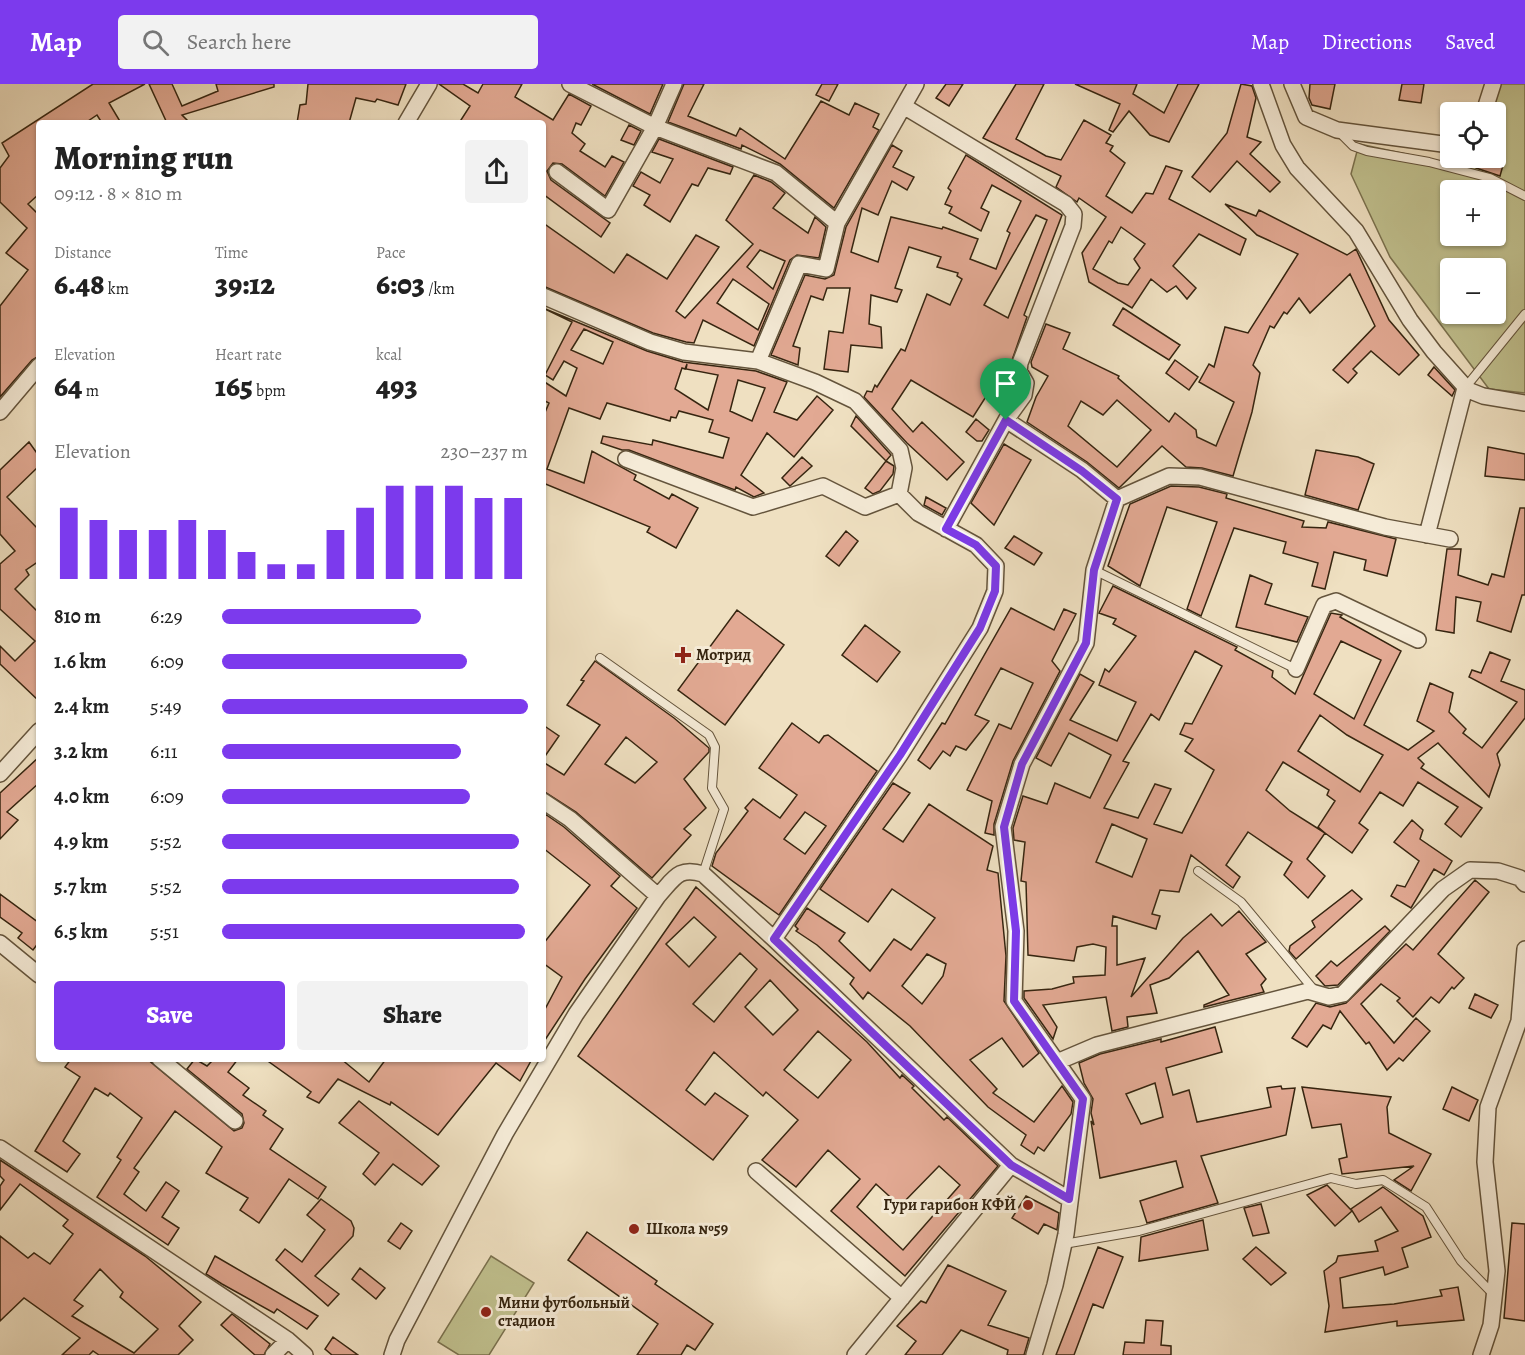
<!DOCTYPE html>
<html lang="en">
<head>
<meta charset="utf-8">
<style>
	:root { --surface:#fff; --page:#f2f2f2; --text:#222; --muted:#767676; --accent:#7c3aed }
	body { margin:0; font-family:Alegreya,serif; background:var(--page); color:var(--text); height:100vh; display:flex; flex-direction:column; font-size:22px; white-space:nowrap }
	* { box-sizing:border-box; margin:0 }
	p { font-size:20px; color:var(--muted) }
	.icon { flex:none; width:33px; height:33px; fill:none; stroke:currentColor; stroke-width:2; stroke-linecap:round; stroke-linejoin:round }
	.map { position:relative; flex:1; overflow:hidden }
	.details { position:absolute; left:36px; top:36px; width:510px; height:942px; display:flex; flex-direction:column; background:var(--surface); border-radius:6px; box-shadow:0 2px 4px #0004 }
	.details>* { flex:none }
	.fabs { position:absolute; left:1440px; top:18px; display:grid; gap:12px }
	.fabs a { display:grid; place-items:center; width:66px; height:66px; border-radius:6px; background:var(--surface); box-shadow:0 2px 4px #0004; font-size:30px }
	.pin { position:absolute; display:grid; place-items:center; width:51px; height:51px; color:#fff; margin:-62px -26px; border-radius:50% 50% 50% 0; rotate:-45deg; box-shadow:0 0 6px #0007 }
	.pin .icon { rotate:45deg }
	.round { display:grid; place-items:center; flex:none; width:63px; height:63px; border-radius:6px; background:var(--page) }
	.summary { display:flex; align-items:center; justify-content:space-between; height:102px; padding:0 18px }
	h1 { font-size:33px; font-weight:800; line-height:45px }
	.metrics { display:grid; grid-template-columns:repeat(3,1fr); gap:9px; height:102px; padding:6px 18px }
	.metrics div { display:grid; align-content:center }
	.metrics b { font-size:30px; font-weight:800 }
	.metrics small { font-size:16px; font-weight:400 }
	.metrics p { font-size:16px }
	.chart { height:168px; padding:12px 18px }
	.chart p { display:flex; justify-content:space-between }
	.chart svg { width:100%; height:108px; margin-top:6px; stroke:var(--accent); stroke-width:6 }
	.cta { display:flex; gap:12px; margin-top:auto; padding:12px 18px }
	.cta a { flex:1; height:69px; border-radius:6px; background:var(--accent); color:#fff; font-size:24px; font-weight:800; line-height:69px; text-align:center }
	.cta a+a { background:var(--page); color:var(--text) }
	ul { padding:0 18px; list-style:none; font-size:20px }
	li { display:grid; grid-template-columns:96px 72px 1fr; align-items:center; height:45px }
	li i { height:15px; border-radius:8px; background:var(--accent) }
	header { display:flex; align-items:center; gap:36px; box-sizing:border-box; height:84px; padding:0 30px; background:var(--accent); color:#fff }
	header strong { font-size:28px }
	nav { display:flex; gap:33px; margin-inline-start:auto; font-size:21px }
	.search { width:420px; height:54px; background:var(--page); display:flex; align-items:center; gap:15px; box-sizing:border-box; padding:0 21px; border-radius:6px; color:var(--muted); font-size:22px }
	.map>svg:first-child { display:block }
</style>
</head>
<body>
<header>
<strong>Map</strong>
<div class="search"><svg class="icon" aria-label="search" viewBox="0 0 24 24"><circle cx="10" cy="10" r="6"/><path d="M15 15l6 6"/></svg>Search here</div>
<nav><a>Map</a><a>Directions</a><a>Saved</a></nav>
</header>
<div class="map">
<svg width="1525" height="1271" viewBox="0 0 1525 1271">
	<rect width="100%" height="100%" fill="#efe0c1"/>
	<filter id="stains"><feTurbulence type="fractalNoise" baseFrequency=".00333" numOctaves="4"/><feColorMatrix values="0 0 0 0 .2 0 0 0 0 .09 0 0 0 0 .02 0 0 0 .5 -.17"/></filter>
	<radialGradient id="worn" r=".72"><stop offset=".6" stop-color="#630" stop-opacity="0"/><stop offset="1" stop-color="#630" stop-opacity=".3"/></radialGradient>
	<path fill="#c0c08e" stroke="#7b724f" stroke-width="1.5" fill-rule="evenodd" d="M1494,0H1525V309L1489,305L1390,173L1351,90L1359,60L1467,83L1470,74H1496V28H1485ZM1450,106H1496V152H1450ZM1450,184H1496V230H1450Z
		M491,1172L534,1199L489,1271H459L438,1258Z"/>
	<path fill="#e2a993" stroke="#362510" stroke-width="1.5" fill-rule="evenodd" d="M93,0H145L109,19L121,39H102L97,31L85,39H39V110L28,120L39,131V272L32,276L0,313V222L28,186L6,169L27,144L0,118V84L9,72L2,59Z
		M149,0H172L182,22L218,7L216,0H274V3L182,31L190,39H167Z
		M308,0H406L398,21L377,15L375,18L356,14L349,39H297L300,21L306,20Z
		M439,0H463L478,9L483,0H522L515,13L553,36L569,10L591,22L581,41L576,39L572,49L585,60L580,67L605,83L612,72L624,78L605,112L562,80L553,79L547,87L551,96L610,139L601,153L543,110V39H459L470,22Z
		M592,0H663L650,30Z
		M684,0H704L688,32L736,52L740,44L785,75L821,17L849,31L855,19L879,30L873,43L879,46L834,124L780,80L742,61L741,65L668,38Z
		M822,0H838L829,17L816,11Z
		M946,0H963L949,22L936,14Z
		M1016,0H1044L1016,55L1046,72L1061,76L1084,36L1111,51L1106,59L1113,62L1110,67L1125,79L1106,112L1132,129L1146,109L1153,110L1166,82L1182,87L1169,115L1246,155L1240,171L1199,150L1173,182L1196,204L1187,215L1176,202L1167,208L1151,195L1132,224L1089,198L1082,169L1106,133L1079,114L1077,118L1056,103L1061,92L983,54ZM1121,143L1145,160L1134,175L1140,184L1128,201L1118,199L1093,185L1109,157L1112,159Z
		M1075,0H1137L1133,10L1164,29L1178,0H1199L1169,58L1150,51L1129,27L1113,48L1109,46L1120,20Z
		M1241,0L1252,2L1256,14L1247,53L1261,58L1250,70L1280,98L1270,108L1237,77L1210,108L1192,93L1227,49Z
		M1310,0H1335L1330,25L1312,21L1309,14Z
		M1402,0H1424L1421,19L1399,16Z
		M629,41L641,47L634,61L621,56Z
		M659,55L733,83L730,90L708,84L698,102L692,100L670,138L644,121L650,111L633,102L641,88L660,99L673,75L652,68Z
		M892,61L902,67L893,83L914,93L907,106L892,97L878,131L862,124L851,168L878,178L891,133L942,145L943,143L978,155L970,175L996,185L1010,149L1007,147L1021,117L992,101L981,124L989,128L981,147L949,129L952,123L945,120L951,107L948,104L966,71L1062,131L1024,231L1027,233L1010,282L1008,285L999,283L983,309L987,311L973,333L911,296L892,325L913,348L922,338L964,378L947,396L907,359L864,313L867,307L872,308L875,301L877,303L901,265L905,267L927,210L950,221L962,195L957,192L958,189L937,183L941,173L909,163L895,204L902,206L897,218L871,211L869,240L881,243L882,264L851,261L848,288L824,285L829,247L843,249L850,204H827L823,216L811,212L793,262L800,264L798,281L771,271L805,191L825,195L834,191L846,143ZM1036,131L1047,136L1008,234L984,221Z
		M1478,74H1505L1500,92L1476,84Z
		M754,91L771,98L785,109L773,124L808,149L815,133L826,143L819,174L797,171L790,176L754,262L703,236L694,259L686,258L653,249L543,202V139L614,189L627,170L667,195L696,151L719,163L676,227L685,234L753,160L726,136ZM760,166L785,177L773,205L747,183ZM733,195L769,220L758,246L717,219Z
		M1225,120L1256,132L1259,126L1347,171L1356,165L1389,236L1419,271L1399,291L1371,267L1353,285L1357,289L1348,299L1333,286L1375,242L1350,190L1310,229L1299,214L1287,230L1284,228L1274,244L1270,242L1253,281L1260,289L1252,328L1233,392L1202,384L1186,383L1162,362L1119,404L1087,378L1027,338L1036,313L1048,292L1032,283L1031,278L1046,240L1070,249L1063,265L1119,292L1118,294L1169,338L1175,329L1196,346L1197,353L1216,362L1234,318L1199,298L1209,280L1214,283L1225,243L1248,249L1298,170L1257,151ZM1117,316L1151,346L1117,383L1068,342L1081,317L1103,331Z
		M543,224L647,267L683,278L756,287L787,298L774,328L797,336L817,312L833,326L794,373L767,349L741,391L764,409L754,413L736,403L735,406L629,366H622L601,359L603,352L652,361L653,356L723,374L729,354L709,348L713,336L679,327L676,334L671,333L670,337L607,319L600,335L569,324L547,385L584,399L592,367L636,391L634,396L669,415L672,410L698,424L676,464L647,448L650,443L543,399V333L549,319L543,316V297L566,312L577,284L564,277L553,296L545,291L572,238ZM584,245L613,258L603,280L571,266ZM687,280L686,285L718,291L708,326L675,305L682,284L685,285ZM738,296L765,304L752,337L730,327Z
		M1123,224L1180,261L1169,276L1113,241Z
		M1175,276L1198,293L1189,306L1166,289Z
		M1434,283L1455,306L1452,312L1428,291Z
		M856,332L891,371L886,377L851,342Z
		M976,335L989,346L982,357H977L966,348Z
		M29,358L39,372V382L7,413L39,446V477L26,486L29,491L15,505L39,529V617L0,580V562L15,577L35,557L0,525V480L15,467L0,450V386Z
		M1004,360L1031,376L994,441L971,419Z
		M1488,363L1525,370V396L1485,392Z
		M1316,366L1358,373L1374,380L1358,426L1305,411Z
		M802,373L812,382L790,402L782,394Z
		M886,377L894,382L893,390L880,407L873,410L865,404Z
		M1171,402L1199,403L1227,410L1226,414L1304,437L1302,443L1326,444L1328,438L1396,455L1387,492L1364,486L1366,476L1334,468L1325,505L1312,502L1318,479L1283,469L1286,458L1234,444L1201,532L1187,525L1217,438L1167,423L1140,502L1108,482L1130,420Z
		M926,413L946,424L942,431L924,421Z
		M1520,424H1525V511H1522L1511,548L1477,537L1481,518L1456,513L1454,549L1436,546L1447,465H1461L1458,491L1488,501L1492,490L1504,493Z
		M846,447L858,457L839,482L826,472Z
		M1014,452L1042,469L1034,481L1005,464Z
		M1250,491L1272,500L1265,520L1308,533L1297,558L1236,543Z
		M1113,502L1237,563L1235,566L1273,587L1272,593L1295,610L1331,529L1342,531L1340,533L1401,567L1364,641L1408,666L1434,647L1417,637L1430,599L1453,609L1449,628L1466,645L1463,649L1482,664L1517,618L1469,593L1472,586L1481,589L1490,568L1510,576L1501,597L1525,606V634L1497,670L1500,681L1489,713L1438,659L1418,674L1424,680L1421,684L1482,724L1461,753L1445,740L1458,723L1418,698L1403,722L1380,708L1359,739L1368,746L1352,769L1325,749L1307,775L1325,792L1308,814L1284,791L1292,778L1248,748L1226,781L1240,793L1233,804L1191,771L1179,808L1160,806L1152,830L1160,832L1156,845L1113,832L1112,842H1117V881L1145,874L1131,913L1183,854L1211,830L1222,842L1239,827L1266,858L1246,870L1266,895L1261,901L1264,908L1204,923V921L1229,911L1198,867L1169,894L1150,901L1157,929L1127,933L1128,943L1112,947L1106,913L1043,921L1057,943L1053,955L1024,914V907L1052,905L1074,899L1073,893L1105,891L1106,863L1093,860L1077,863L1074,877L1028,871L1026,798L1021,797L1025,758L1014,756L1013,744L1023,712L1047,720L1055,699L1090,714L1111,671L1069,649L1051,682L1036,674L1080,590L1094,598L1070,636L1117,657L1136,618L1099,601L1105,585L1109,588L1136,552L1113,540L1116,535L1099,529ZM1341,557L1381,576L1354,635L1314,610ZM1195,567L1222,582L1192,640L1185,639L1180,650L1193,655L1185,667L1214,686L1182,749L1154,740L1171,705L1155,700L1138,734L1104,724L1129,679L1123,677L1151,630L1159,636ZM1320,631L1347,651L1383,671L1360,708L1298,667ZM1283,678L1329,706L1327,711L1335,717L1318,743L1325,749L1290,727L1266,706ZM1112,740L1147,755L1132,793L1096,778Z
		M1011,524L1054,546L1064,525L1076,530L1052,577L1060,587L1013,677L994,740V751L985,749L992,717L967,706L999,640L1011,645L1033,599L1001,584L975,631L989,637L966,666L956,662L950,672L943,667L930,685L918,676L942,639L945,640Z
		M737,526L784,561L725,641L678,606Z
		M865,541L900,568L877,598L842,571Z
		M595,577L674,634L709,664V668L684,695L706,724L684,745L691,751L652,794L576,728L543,707V678L564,691L600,641L567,621L584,597L581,596ZM626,653L657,678L635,699L605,680Z
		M792,639L819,659L824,652L828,651L877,687L779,831L712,782L716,769L748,727L745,724L753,715L780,734L797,711L759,684ZM805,728L826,742L805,770L784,755Z
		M543,641L559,652L543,675Z
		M39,673V699L7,728L18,736L0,755V709Z
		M893,699L910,709L883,745L903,758L929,720L993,762L987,786L998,789L1006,872L1004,917L1039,969L1023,983L1002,954L970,976L997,1005L993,1009L1034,1038L1062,1002L1073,1018L1071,1030L1044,1067L1038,1063L1034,1070L1021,1061L1026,1051L988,1023L910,942L868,908L863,915L850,900L854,894L817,861L796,847L798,845L795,842L807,824L845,849L839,857L870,887L894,855L911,866L935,834L892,805L868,838L820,805ZM927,870L946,880L943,892L922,920L902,902Z
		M545,730L564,743L620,792L611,802L637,824L585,895L543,959V929L562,893L543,879V860L590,801L543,764Z
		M1412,736L1423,746L1420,755L1452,777L1444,791L1434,785L1411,824L1391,812L1397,801L1405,803L1419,777L1394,758Z
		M1475,796L1489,808L1438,870L1464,894L1454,905L1452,903L1439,919L1431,913L1413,933L1397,917L1400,914L1381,900L1361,920L1394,959L1416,934L1430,947L1403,977L1399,974L1387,986L1369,958L1366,960L1340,927L1331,945L1323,941L1307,963L1292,954L1316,919L1330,923L1346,919L1406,860L1413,866Z
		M696,803L867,958L900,994L902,991L914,1002L912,1004L944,1036L947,1033L998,1082L905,1192L831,1127L860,1095L828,1066L796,1103L762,1076L798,1036L766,1008L763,1012L714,968L686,1006L705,1021L715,1009L748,1032L713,1076L578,972ZM694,833L716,853L689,883L666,860ZM740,869L757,885L714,938L693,920ZM770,896L798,926L773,951L745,923ZM818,947L851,976L818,1014L784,986ZM939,1082L960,1101L903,1166L857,1123L876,1100L900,1122Z
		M1352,806L1362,815L1296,875L1289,867L1290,862L1315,843L1312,837Z
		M0,810L39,839V858L33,866L18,854L22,849L0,833Z
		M1385,842L1390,847L1338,901L1325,902L1316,892L1331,877L1337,882Z
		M1475,910L1498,921L1491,934L1469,924Z
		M1215,943L1222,968L1166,984L1173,1011L1189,1006L1197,1038L1271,1023L1267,1004L1281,1002L1282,1005L1295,1004L1286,1051L1201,1072L1218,1119L1147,1139L1140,1117L1183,1103L1176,1077L1100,1094L1091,1037L1094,1041L1091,1029L1093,1015L1084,999L1079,979L1100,970L1161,955V958ZM1155,999L1163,1033L1141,1040L1126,1010Z
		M71,975H147L234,1047L242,1044L244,1039L242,1030L187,985L195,975L207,982L214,975H238L228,988L249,1004L243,1011L266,1027L263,1031L283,1045L270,1065L326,1103L318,1115L289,1095L259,1139L240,1126L248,1114L206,1089L222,1063L175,1027L134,1084L139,1088L124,1110L146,1127L166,1098L179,1107L162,1133L179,1144L168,1161L97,1113L121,1076L117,1073L142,1034L110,1009L108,1012L95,1004L63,1057L80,1070L67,1088L35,1067L80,993L65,983Z
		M265,975H341L369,998L386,975H532L520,997L496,979L438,1051L391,1018L390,1021L338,995L319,1019L307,1013L311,1008Z
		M1302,1003L1391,1013L1387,1023L1389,1049L1431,1070L1411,1107L1394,1096L1414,1082L1342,1090L1339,1075L1347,1073L1341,1040L1312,1044Z
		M1452,1003L1478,1016L1469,1037L1443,1025Z
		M359,1017L439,1082L422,1101L393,1080L375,1101L363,1090L379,1069L339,1039Z
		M0,1076L145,1172L201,1218L179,1242L193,1256L178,1271H99L93,1267L89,1271H62L80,1254L24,1214L0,1237V1152L28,1174L34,1169L50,1180L73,1150L63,1142L68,1136L20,1100L0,1126V1102L4,1096L0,1092ZM100,1185L123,1208L120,1213L158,1245L134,1269L72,1232L83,1222L74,1216Z
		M1327,1101L1352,1127L1335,1142L1307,1111Z
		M1383,1103L1423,1132L1431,1153L1402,1164L1408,1183L1385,1191L1383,1183L1340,1194L1343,1224L1394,1220L1442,1212L1440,1206L1458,1203L1464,1236L1397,1242V1237L1325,1248L1329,1222L1324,1187L1336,1178L1338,1172L1378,1167L1375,1157L1398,1147L1381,1123L1359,1138L1351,1125Z
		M1026,1112L1059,1129L1057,1146L1044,1140L1038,1150L1012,1134Z
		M321,1115L351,1137L354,1144L353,1152L315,1192L339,1210L328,1222L276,1176L285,1165L302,1178L325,1146L307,1131Z
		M1261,1120L1269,1149L1253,1152L1244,1124Z
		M1203,1136L1208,1166L1139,1177L1141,1153Z
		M401,1139L412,1147L400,1165L388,1157Z
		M1512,1139L1525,1140V1237L1504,1234Z
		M587,1148L657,1197L655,1200L713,1240L695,1266L687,1261L681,1271H637L658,1240L568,1176Z
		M1098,1163L1123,1173L1103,1224L1093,1220L1074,1271H1056Z
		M1256,1163L1286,1189L1271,1201L1243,1175Z
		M215,1172L318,1232L307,1245L277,1225L274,1229L222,1200L206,1190Z
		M948,1181L1006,1207L988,1241L1029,1254L1024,1271H1007L1008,1266L961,1246L942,1271H905L916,1257L897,1242L921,1217L926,1219Z
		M360,1184L385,1204L376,1215L352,1195Z
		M232,1230L270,1260L264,1271H255L221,1241Z
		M1146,1236L1163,1237L1161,1261L1171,1262V1271H1123L1125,1258L1144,1259Z
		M333,1253L358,1271H332L325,1265Z"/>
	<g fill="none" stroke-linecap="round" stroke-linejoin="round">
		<g stroke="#64543c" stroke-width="10">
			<path id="lane" d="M1339,48L1353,62L1367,67L1429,78L1490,94L1525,112
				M1465,304L1525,230
				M1094,486L1296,585
				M600,574L709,651L715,663L712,704L724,725L703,790
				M1198,787L1241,818L1314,906
				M1064,1160L1139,1147L1331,1094L1356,1100L1383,1096L1426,1123L1461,1177L1494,1211"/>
		</g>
		<g stroke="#64543c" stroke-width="18">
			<path id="street" d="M570,0L655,43L776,89L837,139
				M1261,0L1283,61L1297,84L1356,147L1410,236L1434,268L1468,306L1483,312L1525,319
				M1292,0L1306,33L1337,46L1450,61
				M905,23L1066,120L1074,130L1073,142L1020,279L1019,287L1026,299L1024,311L1006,336L946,445
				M1484,28L1493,0
				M406,39L429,0
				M557,88L608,126L655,43L674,0
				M543,212L650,258L684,268L758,277L815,298L855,317L900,366L904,384L899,410L918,429L976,461L996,482L995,507L980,544L900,671L774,855
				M758,277L799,180L826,185L837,139L916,0
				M0,328L39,282
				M1006,336L1082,386L1117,415
				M626,375L753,423L823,402L865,423L899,410
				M1427,451L1465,304
				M1296,585L1324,521L1336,517L1418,556
				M0,690L39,647
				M658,812C674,795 678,782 703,790L774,855L1011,1081L1069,1115
				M0,859L39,891
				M160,975L235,1037
				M1057,978L1097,961L1308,907L1329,913L1343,910L1443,805L1470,786L1498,787L1520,794L1525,800
				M0,1064L288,1256L305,1271
				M756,1087L902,1214
				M273,1271L288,1256
				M392,1271L397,1256L505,1050L576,930L658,812L570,735L543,717
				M855,1271L1011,1081
				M1034,1271L1055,1201L1066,1150L1083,1015L1014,917L1016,847L1003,743L1022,680L1086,559L1094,486L1117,415L1169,392L1200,393L1385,443L1450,455
				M1481,1271L1491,1241L1497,1187L1485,1078L1488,1023L1519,937L1525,865"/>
		</g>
		<use href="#lane" stroke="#f5ebd7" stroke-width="8"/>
		<use href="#street" stroke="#f5ebd7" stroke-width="15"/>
	</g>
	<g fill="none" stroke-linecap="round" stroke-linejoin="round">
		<g stroke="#fff" stroke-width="12">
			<path id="route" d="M1006,336L1082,387L1117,415L1094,486L1086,559L1022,680L1004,743L1016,847L1014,917L1083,1015L1069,1115L1011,1081L774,855L900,671L980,544L995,507L996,482L976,461L946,445Z"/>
		</g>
		<use href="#route" stroke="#7c3aed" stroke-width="8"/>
	</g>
	<g fill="#8f2418" stroke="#f5ebd7" stroke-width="2">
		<path d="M680 562h6v6h6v6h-6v6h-6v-6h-6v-6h6z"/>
		<circle cx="1028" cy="1121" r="6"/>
		<circle cx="634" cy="1145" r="6"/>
		<circle cx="486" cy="1228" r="6"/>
	</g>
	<g text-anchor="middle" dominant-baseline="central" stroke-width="6" stroke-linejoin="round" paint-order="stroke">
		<g font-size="16" font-weight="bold" fill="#362510" stroke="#f5ebd7" text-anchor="start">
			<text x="696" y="571">Мотрид</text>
			<text x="1016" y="1121" text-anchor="end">Гури гарибон КФЙ</text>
			<text x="646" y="1145">Школа №59</text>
			<text x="498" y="1219">Мини футбольный<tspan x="498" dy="18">стадион</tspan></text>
		</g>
	</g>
	<rect width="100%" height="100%" filter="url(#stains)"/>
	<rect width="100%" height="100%" fill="url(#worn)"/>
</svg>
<div class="fabs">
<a><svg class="icon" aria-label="locate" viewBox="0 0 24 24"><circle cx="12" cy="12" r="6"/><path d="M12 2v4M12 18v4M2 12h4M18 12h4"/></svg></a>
<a>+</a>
<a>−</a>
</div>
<div class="pin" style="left:1006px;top:336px;background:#1e9e55"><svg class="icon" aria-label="arrive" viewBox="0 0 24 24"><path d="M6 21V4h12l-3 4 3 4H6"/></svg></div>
<section class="details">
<div class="summary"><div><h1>Morning run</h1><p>09:12 · 8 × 810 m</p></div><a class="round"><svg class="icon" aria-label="share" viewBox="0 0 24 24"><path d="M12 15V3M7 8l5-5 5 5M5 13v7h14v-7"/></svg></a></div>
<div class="metrics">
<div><p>Distance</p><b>6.48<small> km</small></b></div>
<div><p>Time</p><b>39:12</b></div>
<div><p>Pace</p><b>6:03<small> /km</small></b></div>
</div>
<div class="metrics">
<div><p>Elevation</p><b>64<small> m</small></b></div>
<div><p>Heart rate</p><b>165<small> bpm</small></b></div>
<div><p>kcal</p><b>493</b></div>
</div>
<div class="chart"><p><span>Elevation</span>230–237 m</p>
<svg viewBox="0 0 160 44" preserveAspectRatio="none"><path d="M5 44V15M15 44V20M25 44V24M35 44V24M45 44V20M55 44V24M65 44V33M75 44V38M85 44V38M95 44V24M105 44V15M115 44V6M125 44V6M135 44V6M145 44V11M155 44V11"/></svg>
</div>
<ul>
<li><b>810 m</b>6:29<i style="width:65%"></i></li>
<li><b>1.6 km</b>6:09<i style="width:80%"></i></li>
<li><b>2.4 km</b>5:49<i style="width:100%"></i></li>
<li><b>3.2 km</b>6:11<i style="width:78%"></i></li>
<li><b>4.0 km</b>6:09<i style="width:81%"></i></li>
<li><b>4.9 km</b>5:52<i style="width:97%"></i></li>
<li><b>5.7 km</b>5:52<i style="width:97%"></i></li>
<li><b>6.5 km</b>5:51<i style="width:99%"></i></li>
</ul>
<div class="cta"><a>Save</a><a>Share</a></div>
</section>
</div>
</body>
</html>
